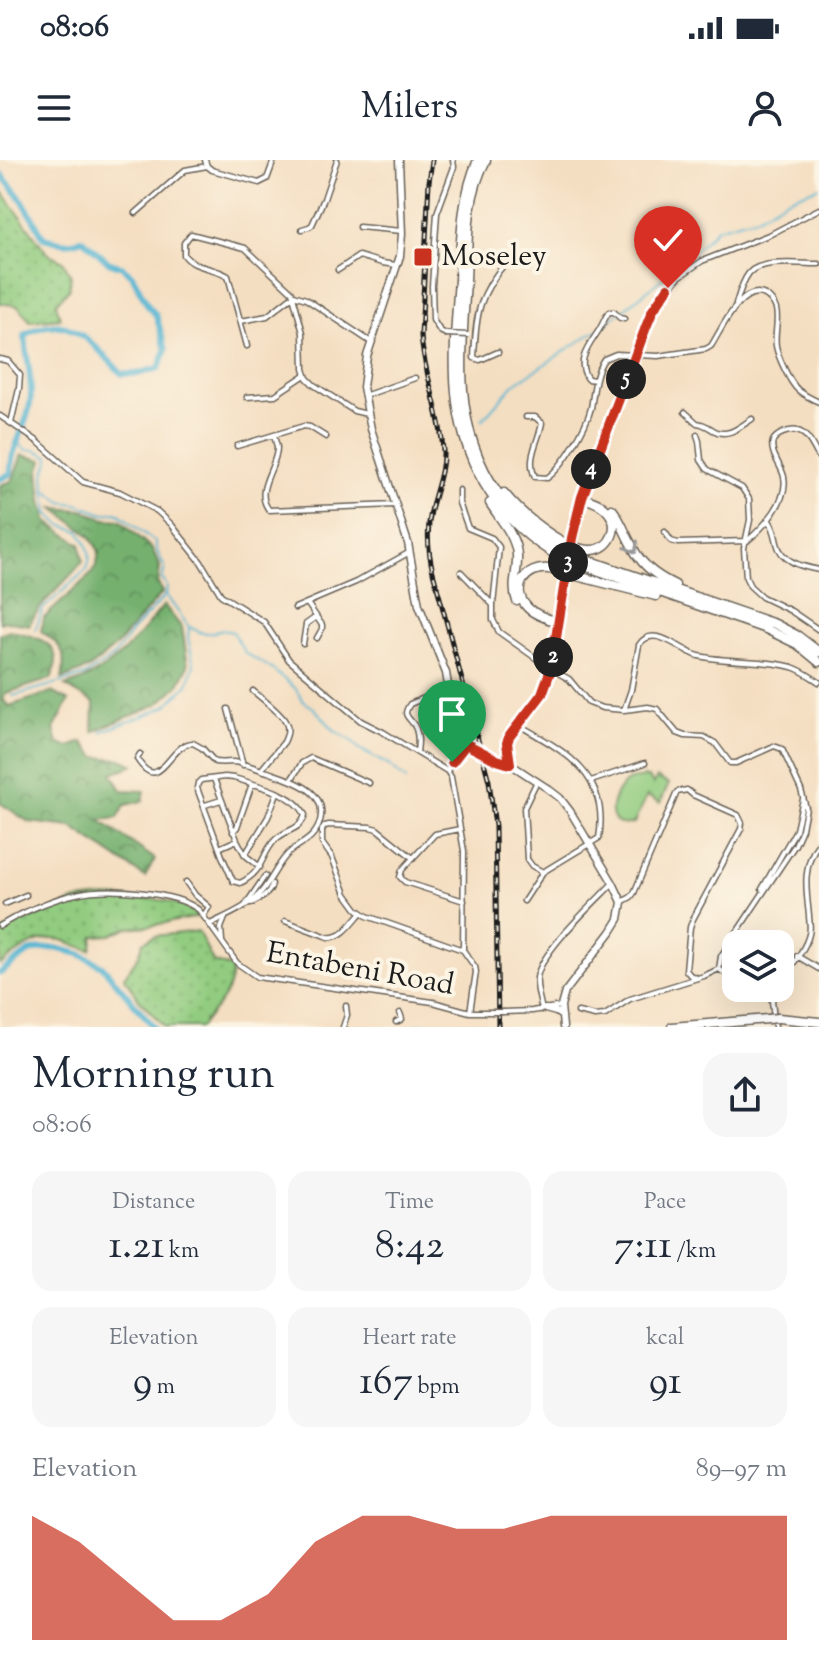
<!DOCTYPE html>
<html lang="en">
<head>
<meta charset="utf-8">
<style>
	:root { --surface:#fff; --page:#f6f6f7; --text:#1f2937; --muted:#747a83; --accent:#c8321e }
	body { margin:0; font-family:"Sorts Mill Goudy",serif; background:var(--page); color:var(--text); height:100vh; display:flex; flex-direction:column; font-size:30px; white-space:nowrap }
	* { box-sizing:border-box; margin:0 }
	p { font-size:26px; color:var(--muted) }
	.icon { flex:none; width:44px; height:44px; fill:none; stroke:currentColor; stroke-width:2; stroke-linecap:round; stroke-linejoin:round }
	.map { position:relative; height:867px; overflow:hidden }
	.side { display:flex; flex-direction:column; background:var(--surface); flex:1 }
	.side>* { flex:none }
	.fabs { position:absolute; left:722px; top:770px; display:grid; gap:16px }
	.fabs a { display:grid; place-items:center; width:72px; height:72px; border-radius:16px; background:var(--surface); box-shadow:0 8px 32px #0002; font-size:40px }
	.pin { position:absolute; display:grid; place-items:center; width:68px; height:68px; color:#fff; margin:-82px -34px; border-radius:50% 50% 50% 0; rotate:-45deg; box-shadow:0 0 8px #0007 }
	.pin .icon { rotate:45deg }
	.km { position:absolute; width:40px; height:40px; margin:-20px; border-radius:50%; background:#222; color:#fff; font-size:22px; line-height:40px; text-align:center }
	.round { display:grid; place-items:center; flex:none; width:84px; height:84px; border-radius:24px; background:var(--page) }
	.summary { display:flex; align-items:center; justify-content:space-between; height:136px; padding:0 32px }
	h1 { font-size:44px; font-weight:600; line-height:60px }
	.metrics { display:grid; grid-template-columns:repeat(3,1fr); gap:12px; height:136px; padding:8px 32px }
	.metrics div { display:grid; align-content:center; border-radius:20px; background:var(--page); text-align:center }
	.metrics b { font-size:40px; font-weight:600 }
	.metrics small { font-size:22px; font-weight:400 }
	.metrics p { font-size:22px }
	.chart { height:224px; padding:16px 32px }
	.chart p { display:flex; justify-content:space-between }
	.chart svg { width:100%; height:144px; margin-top:8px; fill:var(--accent); opacity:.7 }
	.status { display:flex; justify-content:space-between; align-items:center; height:56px; padding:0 40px; background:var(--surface); direction:ltr }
	.status svg { height:22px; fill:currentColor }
	header { display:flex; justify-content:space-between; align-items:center; height:104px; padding:0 32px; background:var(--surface); font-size:36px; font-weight:600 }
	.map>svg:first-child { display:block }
</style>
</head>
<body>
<div class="status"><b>08:06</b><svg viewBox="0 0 49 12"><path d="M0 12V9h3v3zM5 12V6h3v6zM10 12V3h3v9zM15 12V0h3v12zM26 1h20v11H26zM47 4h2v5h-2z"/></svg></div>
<header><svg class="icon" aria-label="menu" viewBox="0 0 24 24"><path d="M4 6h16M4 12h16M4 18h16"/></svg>Milers<svg class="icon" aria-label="person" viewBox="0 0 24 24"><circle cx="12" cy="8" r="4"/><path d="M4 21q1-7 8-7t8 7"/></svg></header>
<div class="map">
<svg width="819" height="867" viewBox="0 0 819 867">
	<defs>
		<pattern id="grass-dots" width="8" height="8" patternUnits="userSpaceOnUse" patternTransform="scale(2)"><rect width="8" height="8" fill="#92cc80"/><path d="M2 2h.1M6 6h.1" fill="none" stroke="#7daf6e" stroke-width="1.8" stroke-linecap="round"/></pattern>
		<pattern id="forest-crowns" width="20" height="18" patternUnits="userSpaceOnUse" patternTransform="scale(2)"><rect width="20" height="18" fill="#75b06e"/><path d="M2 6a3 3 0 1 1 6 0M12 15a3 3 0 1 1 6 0" fill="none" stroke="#5f8e5a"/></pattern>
	</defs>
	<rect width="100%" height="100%" fill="#fcf5e5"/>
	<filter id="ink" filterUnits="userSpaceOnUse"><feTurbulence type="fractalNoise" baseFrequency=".0125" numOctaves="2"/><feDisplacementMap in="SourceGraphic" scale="16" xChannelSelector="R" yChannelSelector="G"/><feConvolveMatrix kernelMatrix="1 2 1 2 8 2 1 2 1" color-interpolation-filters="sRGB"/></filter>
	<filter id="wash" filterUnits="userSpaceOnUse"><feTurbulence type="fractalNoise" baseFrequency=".006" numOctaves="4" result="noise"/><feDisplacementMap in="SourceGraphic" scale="32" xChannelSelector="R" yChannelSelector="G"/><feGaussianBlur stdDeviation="1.8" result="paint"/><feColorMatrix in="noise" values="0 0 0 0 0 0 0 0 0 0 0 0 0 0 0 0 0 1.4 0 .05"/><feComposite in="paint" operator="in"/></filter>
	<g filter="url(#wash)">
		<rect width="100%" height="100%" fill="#f4dec1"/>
		<path fill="url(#grass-dots)" stroke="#57744e" stroke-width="2" d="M0,28L47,93L63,101L71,116L69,129L56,143L60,158L30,161L18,146L0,143Z
			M104,737C133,739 177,734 198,757L149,766L126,768L111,775L94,776L91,790C82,788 74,784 66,781C40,773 19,791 0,805V773L12,766L77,740Z
			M198,771L213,802L232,808C231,837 216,845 201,867H165L141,842L124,817C132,804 141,796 143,782L155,776Z"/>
		<path fill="url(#forest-crowns)" stroke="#486645" stroke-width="2" d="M22,295L43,300L39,312L42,342L48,362L80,384L83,401C66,423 42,440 29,465L5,461L0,463V325L12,321Z
			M54,348L82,350L105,359L120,360L152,389L160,406L158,424L163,432L115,487L90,508L62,519C67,491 62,486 41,471L44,458L91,414L97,404L99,391L89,375Z
			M164,445L182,468L188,506L178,526L158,544L93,572L94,543L65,526C112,513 134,481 164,445Z
			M9,470C26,475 54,478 56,500C56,506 53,513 51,519L6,533L3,540L9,546L52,532L69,541L54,569L58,584L69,587L83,582L96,597L121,599L134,605L112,613L122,630L145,631L143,641L125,645L118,658L99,660L155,699L145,717L71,667L29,662L0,643V474Z"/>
		<path fill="#92cc80" stroke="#57744e" stroke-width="2" d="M644,617L650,619L653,624L657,618L669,624L660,643L647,636L634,663C603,672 609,636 625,623C630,619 637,618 644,617Z"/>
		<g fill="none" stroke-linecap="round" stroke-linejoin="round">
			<path stroke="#53b4d2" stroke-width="2" d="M602,167L691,95L717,68L757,57L787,39L819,27
				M482,260L513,225L597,170
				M18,283L26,290H36L50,297L44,317L48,353L61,365L79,371C87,385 94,395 86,410L43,449C39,456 39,463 35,470
				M44,328L62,342L77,344L104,354L117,352L155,382L157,391L165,408L162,419L167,426L166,435L189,467L202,473H212L222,470L233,472L245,493L269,507L295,528L303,541L314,548L335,571L352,581L359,589L390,606L406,620
				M13,536L86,515L113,497L133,470L166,435
				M101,572L151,553L166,546L188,524L194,505L188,478L189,467"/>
			<path stroke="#53b4d2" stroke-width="6" d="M0,13L23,41L44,78C55,81 71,86 81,79L84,80L108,102L122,107L132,115L148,146L156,155L166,190L159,208L137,214H122C95,187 68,147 25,175C26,195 31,214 31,233C31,254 19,275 13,295C11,301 12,308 10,314L0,319
				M0,813L29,792L41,789L55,788L80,794L102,806L154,867
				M418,867L424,866L427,867"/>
		</g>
	</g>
	<g filter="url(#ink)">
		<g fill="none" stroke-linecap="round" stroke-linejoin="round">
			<g stroke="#686056" stroke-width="7">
				<path id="minor" d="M205,0L207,6L212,10L259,23L267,19L274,0
					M136,53L185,10L207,6
					M359,67L402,71
					M302,69L309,67L312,65L324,39L337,0
					M338,110L359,96L382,103L396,105
					M736,144C739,134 742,122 749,113C761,99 801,104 819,104
					M241,161L267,156L294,135L306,139L371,182
					M446,174L440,171L433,160L432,126L437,53L454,7L453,0
					M247,186L228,116C214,107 194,109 184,95V83L191,74L245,88L292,132L303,173L304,209L307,218L314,225L354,251L367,254
					M498,192L480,200L474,198C476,154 478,134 508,100
					M0,199L8,201L20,215L19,229L11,263
					M595,220L588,219C575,201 589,186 599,170C603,164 605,157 609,152H614L620,158L624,159
					M364,236L415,218
					M247,237L275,235L305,215
					M685,252L697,263C705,264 708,267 715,271C728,278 741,266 752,259
					M0,256L37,281L83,322L120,332L157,351L171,364L201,402L221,435L264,462L289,500L361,561L383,572L447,611
					M526,257H535L542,263C539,281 526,298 535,317L547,318C563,307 586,268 591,248C594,232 594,214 604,199L616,194L658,196L706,189L711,186C721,171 741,123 765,135C770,138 774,143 776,149C779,161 774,174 776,186C778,197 790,223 798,230C804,235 812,239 819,242
					M274,275C274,277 277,285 277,288C277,308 253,330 269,350L395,345
					M697,275L699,281L701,300L707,309L742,328L749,339L750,360L744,388L746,418L750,426L762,437L791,451L819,470
					M237,286L304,266L310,267L326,277
					M459,330V343L468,368L492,378L499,387L493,445V460L499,472L551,509L569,519L589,543L602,548L624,550L648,547L657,549L677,573L685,576L704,577L715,583L730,603H736L774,586L782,589L801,630L806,648L802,669L795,685L721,796L719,809L736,821
					M768,359C774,367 775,374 777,383C781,402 803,407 819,410
					M665,372L671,381L678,383L747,381C763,368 789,340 784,317C782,306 769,293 773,281C775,277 778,275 783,273C804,264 811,282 819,298
					M572,378L583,332L592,307L646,167L663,135L679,117L702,101L771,74L819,49
					M461,412L493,445
					M307,443L322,465V469L317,478
					M295,448L356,422L410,392
					M303,484L306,464L316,457
					M253,531C261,538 282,553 286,563C289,569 287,576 284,582L261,610
					M228,549L243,605
					M624,550L631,530L639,485C653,462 682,492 699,496C729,503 762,499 792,507C802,510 811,517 819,522
					M517,564C564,591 610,614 599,678L543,712L532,706L527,699L524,648L537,621
					M417,592C418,584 419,577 416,569C412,557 400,558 410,544L448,528
					M140,594L137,599C160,637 169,583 193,583L202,588L215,602C221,603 227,602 233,602C245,603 257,609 268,612C293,621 333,631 318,667C312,681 295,685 286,696C277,706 271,720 262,731C249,747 228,755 210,764
					M510,603L507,583L509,577L542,534L548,522L564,424
					M225,617L234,618C255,625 296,633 305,655C301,670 287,669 276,679C260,695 265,711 240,723L233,721L222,696L197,628L198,623L201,620Z
					M214,619L237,680L245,695L260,707
					M291,620L302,603L311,598L369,623
					M591,621L645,603
					M205,645L221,640
					M460,669L435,674L402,710L400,717L405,722L464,741
					M233,672L237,667L252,624
					M219,688L237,680
					M245,695L268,657L277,633
					M413,698L377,669L370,667L329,665L325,666L322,670V683L332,697L346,734L357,749L367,756L463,790L475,807L476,812L470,852
					M186,722L195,735L209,747L204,755
					M762,729L796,670L803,639
					M524,741L543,712
					M622,742L631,737L634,733L677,632L687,630L693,635L738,655L742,663L741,669L693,759L690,767L686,810L690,815L697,818
					M252,743C260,739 271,733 272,724
					M5,744L26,735
					M246,744L265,716
					M285,761L328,777C342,779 352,763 361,753
					M0,766C20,753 52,739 76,734C106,727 174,731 199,750L237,803L257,817L433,842L470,852H491
					M222,781L221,768L225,758
					M463,790L464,691L451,617L447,611L453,599L466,584
					M797,796L819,809
					M780,822C789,809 806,789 809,774C811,768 809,761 809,755C806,730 802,704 819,683
					M747,828L772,837
					M542,850C540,840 536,829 537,818C540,792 594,743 613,723
					M503,852L532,851L561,846
					M578,852L595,856L605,855L630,839L704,816L719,809
					M396,862L402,859L400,853
					M343,867L347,855L346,846
					M775,867L772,841L776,828"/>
			</g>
			<g stroke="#686056" stroke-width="9">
				<path id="major" d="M399,0L402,74L400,96L367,196L363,227L371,269L408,383L419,445L446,513L454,562L462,580L480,592L510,604L547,628L560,638L570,651L613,723L622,742L619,759L611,772L565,832L561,846L563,867
					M545,849L556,852L562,856"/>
			</g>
			<g stroke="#686056" stroke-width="11">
				<path id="highway" d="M478,0C461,38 461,79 459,120C456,160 452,202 457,242C466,310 502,366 562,398L766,469L797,484L819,502
					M486,0C466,37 468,79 466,120C464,156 460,194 463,230C469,308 510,371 585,399L775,464L798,476L819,492
					M504,333C521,354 564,391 592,390C611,389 620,367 609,353C603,344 592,341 582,337
					M490,343C500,359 516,376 517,395C518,412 511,426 517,441
					M612,349C620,359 624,371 630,382C639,403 654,415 675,425
					M558,462C548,459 535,455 528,448C509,429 526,406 549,409L656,436
					M778,858L819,862
					M672,867L768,859"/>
			</g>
			<use href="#minor" stroke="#fff" stroke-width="4"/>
			<use href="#major" stroke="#fff" stroke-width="6"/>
			<use href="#highway" stroke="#fff" stroke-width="8"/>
			<g stroke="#1c1c1c" stroke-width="5">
				<path id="rail" d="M432,0L429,22L421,176C424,215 441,252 443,291C444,311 435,331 431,351C426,372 428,391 433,412L489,621L495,666L498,867"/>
			</g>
			<use href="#rail" stroke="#fcf5e5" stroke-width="2" stroke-dasharray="6" stroke-linecap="butt"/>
			<g stroke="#686056" stroke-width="7" stroke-linecap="butt">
				<path id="minor-bridge" d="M446,174L468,175
					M564,424L572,378
					M491,852H503"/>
			</g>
			<g stroke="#686056" stroke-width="11" stroke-linecap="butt">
				<path id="highway-bridge" d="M768,859L778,858"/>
			</g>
			<use href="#minor-bridge" stroke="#fff" stroke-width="4"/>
			<use href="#highway-bridge" stroke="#fff" stroke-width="8"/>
		</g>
		<defs><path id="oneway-chevron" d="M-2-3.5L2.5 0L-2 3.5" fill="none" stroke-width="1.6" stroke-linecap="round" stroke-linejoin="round" transform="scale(2)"/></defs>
		<use stroke="#999" href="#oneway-chevron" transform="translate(633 388) rotate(62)"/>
	</g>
	<g fill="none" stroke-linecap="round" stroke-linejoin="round" filter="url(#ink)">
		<g stroke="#fff" stroke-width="16">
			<path id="route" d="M452,602L466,584L497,600L510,604L507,583L509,577L542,534L551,509L572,378L582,337L646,167L653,150L668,128"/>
		</g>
		<use href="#route" stroke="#c8321e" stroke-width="10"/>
	</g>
	<rect fill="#c8321e" stroke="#fcf5e5" stroke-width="3" x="413" y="87" width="20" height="20" rx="4"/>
	<g text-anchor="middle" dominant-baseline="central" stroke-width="8" stroke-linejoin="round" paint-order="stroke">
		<g font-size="30" fill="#1c1c1c" stroke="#fcf5e5" text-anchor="start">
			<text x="441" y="97">Moseley</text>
		</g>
		<g font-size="30" fill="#1c1c1c" stroke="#fcf5e5">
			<text transform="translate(360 810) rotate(10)">Entabeni Road</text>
		</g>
	</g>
</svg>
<div class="fabs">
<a><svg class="icon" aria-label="layers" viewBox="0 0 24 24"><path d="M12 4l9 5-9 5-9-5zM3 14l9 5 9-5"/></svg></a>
</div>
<div class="pin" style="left:452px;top:602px;background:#1e9e55"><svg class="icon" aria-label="arrive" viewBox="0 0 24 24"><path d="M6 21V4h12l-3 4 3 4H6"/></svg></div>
<div class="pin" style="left:668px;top:128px;background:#d93025"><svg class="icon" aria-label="check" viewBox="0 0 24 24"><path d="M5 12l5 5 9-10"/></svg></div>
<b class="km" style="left:553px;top:497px">2</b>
<b class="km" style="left:568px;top:402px">3</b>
<b class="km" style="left:591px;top:309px">4</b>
<b class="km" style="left:626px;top:219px">5</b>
</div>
<section class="side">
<div class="summary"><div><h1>Morning run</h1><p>08:06</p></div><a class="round"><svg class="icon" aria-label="share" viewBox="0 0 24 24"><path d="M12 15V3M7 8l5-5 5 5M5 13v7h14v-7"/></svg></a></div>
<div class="metrics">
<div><p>Distance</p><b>1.21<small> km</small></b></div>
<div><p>Time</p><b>8:42</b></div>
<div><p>Pace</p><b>7:11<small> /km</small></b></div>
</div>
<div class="metrics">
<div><p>Elevation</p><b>9<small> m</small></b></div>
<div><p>Heart rate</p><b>167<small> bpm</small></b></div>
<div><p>kcal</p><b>91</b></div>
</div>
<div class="chart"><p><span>Elevation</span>89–97 m</p>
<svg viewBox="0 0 160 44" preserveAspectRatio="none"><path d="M0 44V6L10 14L20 26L30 38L40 38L50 30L60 14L70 6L80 6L90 10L100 10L110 6L120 6L130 6L140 6L150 6L160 6V44z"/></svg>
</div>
</section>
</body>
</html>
